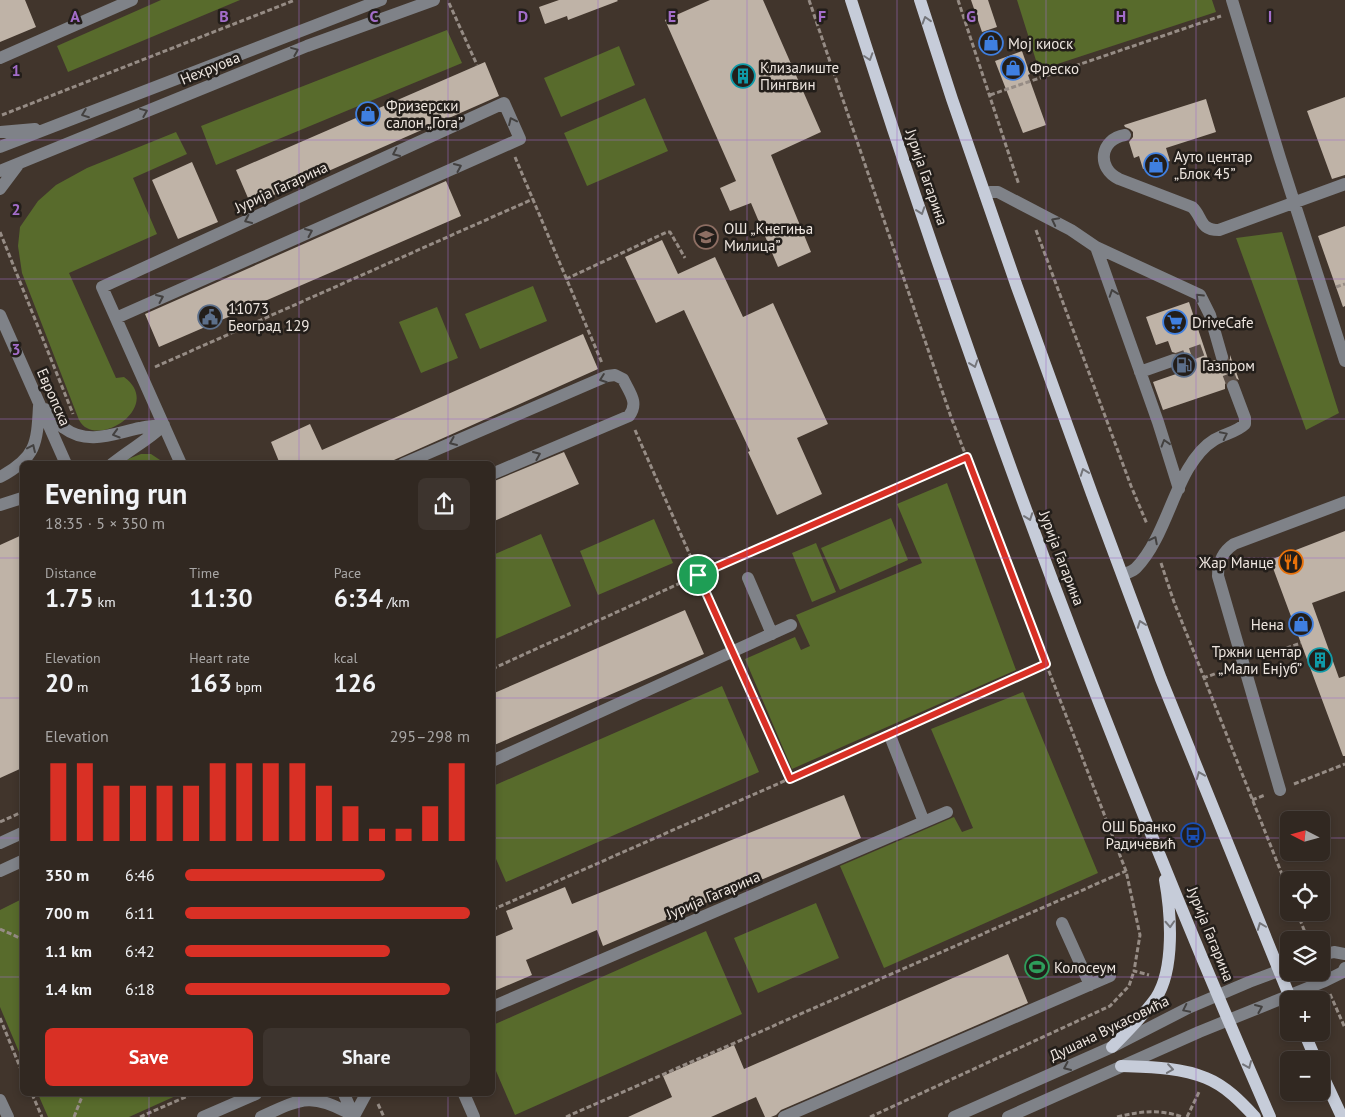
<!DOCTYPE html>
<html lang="en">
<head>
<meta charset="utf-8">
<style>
	:root { --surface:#312821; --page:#3d342e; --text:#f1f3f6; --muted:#a8a6a5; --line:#4c443f; --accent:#d93025 }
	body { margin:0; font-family:"PT Sans",sans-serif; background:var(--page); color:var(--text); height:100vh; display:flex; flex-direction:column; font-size:19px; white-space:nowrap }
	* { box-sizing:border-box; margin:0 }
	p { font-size:16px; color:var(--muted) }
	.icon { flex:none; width:28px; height:28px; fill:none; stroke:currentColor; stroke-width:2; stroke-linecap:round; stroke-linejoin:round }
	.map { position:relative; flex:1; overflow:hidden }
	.side { position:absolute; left:20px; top:461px; width:475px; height:635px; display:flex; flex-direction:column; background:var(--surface); border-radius:8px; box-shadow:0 2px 8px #0003,0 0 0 1px var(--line) }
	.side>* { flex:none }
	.needle { width:32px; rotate:276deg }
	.fabs { position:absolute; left:1280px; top:811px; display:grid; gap:10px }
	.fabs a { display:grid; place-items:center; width:50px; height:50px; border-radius:8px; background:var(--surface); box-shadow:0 2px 8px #0003,0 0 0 1px var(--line); font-size:25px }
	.pin { position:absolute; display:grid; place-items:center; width:42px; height:42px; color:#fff; margin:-21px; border:2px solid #fff; border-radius:50%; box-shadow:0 1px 5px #0007 }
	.round { display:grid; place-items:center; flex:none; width:52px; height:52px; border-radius:8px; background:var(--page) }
	.headline { display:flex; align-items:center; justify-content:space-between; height:85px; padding:0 25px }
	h1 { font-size:28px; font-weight:700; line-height:38px }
	.stats { display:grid; grid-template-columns:repeat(3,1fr); gap:8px; height:85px; padding:5px 25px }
	.stats div { display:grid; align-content:center }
	.stats b { font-size:25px; font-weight:700 }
	.stats small { font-size:14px; font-weight:400 }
	.stats p { font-size:14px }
	.chart { height:140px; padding:10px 25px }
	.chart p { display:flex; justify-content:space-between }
	.chart svg { width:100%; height:90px; margin-top:5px; stroke:var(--accent); stroke-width:6 }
	.cta { display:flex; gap:10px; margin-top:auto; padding:10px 25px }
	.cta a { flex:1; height:58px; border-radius:8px; background:var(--accent); color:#fff; font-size:20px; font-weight:700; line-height:58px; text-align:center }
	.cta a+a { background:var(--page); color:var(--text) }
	ul { padding:0 25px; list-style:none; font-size:16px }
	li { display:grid; grid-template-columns:80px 60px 1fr; align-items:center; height:38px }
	li i { height:12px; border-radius:6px; background:var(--accent) }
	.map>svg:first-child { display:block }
</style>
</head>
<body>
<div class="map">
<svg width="1345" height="1117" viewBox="0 0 1345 1117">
	<rect width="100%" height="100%" fill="#41352c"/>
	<path fill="#586b2c" d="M161,0H240L68,72L57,46Z
		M1017,0H1212L1216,12L1039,70Z
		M447,30L462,63L216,165L201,126Z
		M619,46L635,85L561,117L544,78Z
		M645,98L668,151L587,186L564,133Z
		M176,132L187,154L133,178L157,234L69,273L116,378L124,377C165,407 95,451 79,420L22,273L18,246L20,227L38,201L56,185L87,168Z
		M1282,232L1339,413L1306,430L1236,238Z
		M533,286L547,321L480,349L465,314Z
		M437,307L458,358L421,373L399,322Z
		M141,454H151L166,464H123L128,459Z
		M947,483L1016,670L792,769L745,659L795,637L801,650L810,646L796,615L922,563L897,504Z
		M891,518L908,560L840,590L821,548Z
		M654,519L673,563L598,595L580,551Z
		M541,534L571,606L493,640V555Z
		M816,543L836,592L812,602L792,553Z
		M722,686L759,772L506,882L493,852V786Z
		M1023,692L1098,873L884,968L840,866L954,817L962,832L973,828L931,729Z
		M22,899V1059L0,1007V910Z
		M816,903L839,958L758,993L734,938Z
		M706,931L742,1014L515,1115L493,1064V1025Z
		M38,1094H180L129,1117H48Z"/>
	<path fill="#bfb3a7" d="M0,0H25L36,27L0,42Z
		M559,0H617L618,1L568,20L567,16L545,24L539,7Z
		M710,0H763L821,132L771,155L811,252L778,267L751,203L730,211L720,188L736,181L665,20Z
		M971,0H988L997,27L982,32Z
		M1022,51L1030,74L1028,75L1046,125L1023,133L995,61Z
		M485,62L499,96L251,205L236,170Z
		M1345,97V175L1332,179L1307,111Z
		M1206,99L1216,132L1166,148L1170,161L1143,169L1139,156L1134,158L1129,142L1133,137V132L1130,129L1125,127L1124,125Z
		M192,162L218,222L178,239L152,180Z
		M446,181L461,216L159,347L145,314Z
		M1345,226V306L1343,307L1318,236Z
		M662,240L678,274L715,257L743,317L773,303L828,424L797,438L822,494L777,515L748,452L750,451L684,310L656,323L625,257Z
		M1189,302L1209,362L1215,360L1220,365H1225L1230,359V355L1239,380L1235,378L1230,379L1225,384V389L1163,410L1153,382L1179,373L1177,368L1180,365L1182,358L1179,354L1172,352L1168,341L1156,345L1146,317Z
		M583,334L598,369L385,464H280L271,442L310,424L322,450Z
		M564,452L579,484L492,522V482Z
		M1345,531V591L1312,603L1339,678L1345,676V756H1343L1270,560Z
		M22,535V768L0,778V545Z
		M685,610L704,654L492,746V694Z
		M844,795L861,838L603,946L597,930L526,960L532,975L492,992V938L513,929L506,911L565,887L572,904Z
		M1008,954L1028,1003L781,1110L776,1115L771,1117H765L756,1097L711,1117H628L672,1097L663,1076L734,1045L744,1069Z"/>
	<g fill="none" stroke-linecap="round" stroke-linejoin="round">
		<path stroke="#5b4f47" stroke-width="12" stroke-dasharray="12 6" stroke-linecap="butt" d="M1222,357L1233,386
			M1174,360L1205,349"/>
		<path stroke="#968c85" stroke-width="3" stroke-dasharray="5 2.5" stroke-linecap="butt" d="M809,0L951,417L1126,871L1140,935L1134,971L1149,975
			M958,0L1019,185
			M449,3L477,65
			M990,95L1221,16
			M2,115L295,0
			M515,157L602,363
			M1036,230L1131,486L1147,524
			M0,232L73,414
			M566,279L667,232H670L685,258
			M1336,287L1345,284
			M155,367L533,199
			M635,430L726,637
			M1161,563L1174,602L1289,892
			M1258,658L1301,643
			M492,669L698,575L967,457
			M740,670L790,779
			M1203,678L1229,669
			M901,729L1046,664
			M1294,784L1345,764
			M1252,800L1265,795
			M0,822L22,812
			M492,901L496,909
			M492,910L877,740
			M1297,912L1308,940
			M0,929L22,939
			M1330,994L1345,1028
			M0,1018L22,1072
			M32,1094L42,1117
			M378,1104L384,1117
			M74,1117L83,1094
			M140,1117L192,1094
			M566,1117L1126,871
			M870,1117L1110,1006L1129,986L1134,971
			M1117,1117C1142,1111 1158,1109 1183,1117
			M1187,1117L1200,1090"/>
		<path stroke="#7f8288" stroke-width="12" d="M1232,0L1280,158L1345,361
			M0,58L132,0
			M0,132L35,129
			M1125,135C1100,139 1096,168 1119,179L1192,207C1203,217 1199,230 1219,230L1345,184
			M0,147L381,0
			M0,171L307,46L434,0
			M0,189L18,165
			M985,194L990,192H998L1071,230L1096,247L1200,295L1210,315L1222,357
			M1096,247L1158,422L1179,489
			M0,315L66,464
			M116,318L520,139L504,103L102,287L181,464
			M1140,372L1174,360
			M45,409C51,415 57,423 64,428C88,446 115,433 140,428C148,426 156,426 164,425
			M112,464C129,450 148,440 164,425
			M403,464L607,376L615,375L623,379C630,393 639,403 629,416L492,474
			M0,477C36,458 37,444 39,406
			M0,505L22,498
			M1123,575C1127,573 1133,571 1136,568C1160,544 1171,498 1188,469C1194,459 1204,446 1214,440C1224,434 1237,432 1245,424V418L1233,386
			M748,578L772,634
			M892,741L924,822
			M492,761L791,625
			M1280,790L1218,576C1218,562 1222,552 1234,544L1345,502
			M0,843L22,833
			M0,871L22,861
			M1062,923L1090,985
			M1321,955L1334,952L1345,954
			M492,1007L947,812
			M344,1094L354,1117
			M464,1094L474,1117
			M0,1100L8,1117
			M354,1116L366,1094
			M203,1117L256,1094
			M261,1117C302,1098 312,1092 354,1116
			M784,1117L1110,976
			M954,1117L1112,1047L1188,1008L1249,982L1289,967
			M1008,1117L1199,1032L1325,981L1343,972L1345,968"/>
		<path stroke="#c6ccd9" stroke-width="12" d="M851,0C972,379 1111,753 1270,1117
			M920,0L952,99L1017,287L1092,494L1161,679L1291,1000
			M1304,1032L1316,1060
			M1112,1047C1127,1032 1143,1016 1156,998C1175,969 1171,913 1165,880
			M1121,1066C1149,1067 1180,1067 1206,1078C1226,1086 1241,1102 1255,1117
			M1321,1072L1342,1117"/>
		<path stroke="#968c85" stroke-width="3" stroke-dasharray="5 2.5" stroke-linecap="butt" d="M728,640L740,670"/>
	</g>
	<defs><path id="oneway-chevron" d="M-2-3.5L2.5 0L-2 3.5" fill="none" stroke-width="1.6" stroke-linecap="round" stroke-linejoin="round" transform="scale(1.25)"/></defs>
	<g stroke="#74757a">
		<use href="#oneway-chevron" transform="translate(926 20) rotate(-107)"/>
		<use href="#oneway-chevron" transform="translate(869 57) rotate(72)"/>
		<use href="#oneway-chevron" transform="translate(921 211) rotate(71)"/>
		<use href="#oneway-chevron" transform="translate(974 364) rotate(71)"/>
		<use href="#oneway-chevron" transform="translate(1084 472) rotate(-110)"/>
		<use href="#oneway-chevron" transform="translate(1029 517) rotate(70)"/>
		<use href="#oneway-chevron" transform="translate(1141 624) rotate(-110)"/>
		<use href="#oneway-chevron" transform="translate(1200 775) rotate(-112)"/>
		<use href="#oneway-chevron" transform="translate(1170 924) rotate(87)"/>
		<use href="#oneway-chevron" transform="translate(1261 926) rotate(-111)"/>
		<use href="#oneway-chevron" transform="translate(1248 1065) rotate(67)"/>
		<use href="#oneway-chevron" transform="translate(1170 1069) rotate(8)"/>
	</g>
	<g stroke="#434140">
		<use href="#oneway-chevron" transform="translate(295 51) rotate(-22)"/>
		<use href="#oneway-chevron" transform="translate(144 112) rotate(-22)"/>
		<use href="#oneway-chevron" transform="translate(85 114) rotate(159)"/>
		<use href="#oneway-chevron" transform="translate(512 121) rotate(-115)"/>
		<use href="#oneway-chevron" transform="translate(396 153) rotate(155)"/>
		<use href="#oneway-chevron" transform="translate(458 167) rotate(-24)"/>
		<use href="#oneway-chevron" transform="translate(248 220) rotate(155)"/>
		<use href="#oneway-chevron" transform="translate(1055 221) rotate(-153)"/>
		<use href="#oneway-chevron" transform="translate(309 232) rotate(-24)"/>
		<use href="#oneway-chevron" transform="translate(1113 293) rotate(-109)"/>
		<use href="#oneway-chevron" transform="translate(1199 297) rotate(-136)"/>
		<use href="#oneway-chevron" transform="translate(160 298) rotate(-24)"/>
		<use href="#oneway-chevron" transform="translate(603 379) rotate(160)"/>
		<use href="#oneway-chevron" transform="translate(116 434) rotate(164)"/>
		<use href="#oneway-chevron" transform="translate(1224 435) rotate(-26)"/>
		<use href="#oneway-chevron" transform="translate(453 442) rotate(157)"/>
		<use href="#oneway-chevron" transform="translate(1165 443) rotate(-107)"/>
		<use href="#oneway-chevron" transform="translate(32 448) rotate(-65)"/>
		<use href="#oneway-chevron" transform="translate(537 455) rotate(-23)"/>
		<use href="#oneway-chevron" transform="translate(1154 540) rotate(-63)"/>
		<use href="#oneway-chevron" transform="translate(1259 1008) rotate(-23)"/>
		<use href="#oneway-chevron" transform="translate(1186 1009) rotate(154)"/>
		<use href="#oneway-chevron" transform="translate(1067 1067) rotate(156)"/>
	</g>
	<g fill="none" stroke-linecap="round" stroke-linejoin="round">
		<g stroke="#fff" stroke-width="10">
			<path id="route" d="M967,457L1046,664L790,779L698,575Z"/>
		</g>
		<use href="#route" stroke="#d93025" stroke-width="6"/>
	</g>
	<path fill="none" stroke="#a36dca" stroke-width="1" stroke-opacity="0.55" d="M149,0V464M299,0V464M448,0V464M598,0V1117M747,0V1117M897,0V1117M1046,0V1117M1196,0V1117M0,140H1345M0,279H1345M0,419H1345M0,558H22M492,558H1345M0,698H22M492,698H1345M0,838H22M492,838H1289M1321,838H1345M0,977H22M492,977H1345M149,1094V1117M299,1094V1117M448,1094V1117"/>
	<defs>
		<g id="shop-ring" transform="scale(1.25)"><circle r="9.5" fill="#231e1a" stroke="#3f7fe0" stroke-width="1.5"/><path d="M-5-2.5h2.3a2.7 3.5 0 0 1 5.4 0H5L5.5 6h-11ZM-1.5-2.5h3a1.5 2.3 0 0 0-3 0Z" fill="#3f7fe0"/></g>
		<g id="building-ring" transform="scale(1.25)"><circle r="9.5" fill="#231e1a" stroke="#0f9aa8" stroke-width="1.5"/><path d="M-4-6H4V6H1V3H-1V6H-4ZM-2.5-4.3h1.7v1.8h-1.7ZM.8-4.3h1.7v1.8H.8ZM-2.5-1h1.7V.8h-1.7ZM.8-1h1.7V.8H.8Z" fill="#0f9aa8"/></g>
		<g id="school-ring" transform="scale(1.25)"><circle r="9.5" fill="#231e1a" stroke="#8d6e63" stroke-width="1.5"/><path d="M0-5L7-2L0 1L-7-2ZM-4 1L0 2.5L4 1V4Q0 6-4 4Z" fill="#8d6e63"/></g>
		<g id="civic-ring" transform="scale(1.25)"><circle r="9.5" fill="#231e1a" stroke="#5c6f8a" stroke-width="1.5"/><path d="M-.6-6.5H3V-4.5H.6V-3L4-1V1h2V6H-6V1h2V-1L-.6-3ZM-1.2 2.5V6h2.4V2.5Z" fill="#5c6f8a"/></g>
		<g id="supermarket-ring" transform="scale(1.25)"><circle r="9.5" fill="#231e1a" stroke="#3f7fe0" stroke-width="1.5"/><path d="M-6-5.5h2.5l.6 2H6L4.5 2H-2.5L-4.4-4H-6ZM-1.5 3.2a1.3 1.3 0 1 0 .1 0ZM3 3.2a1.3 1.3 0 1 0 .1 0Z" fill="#3f7fe0"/></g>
		<g id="fuel-ring" transform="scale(1.25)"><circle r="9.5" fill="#231e1a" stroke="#5c6f8a" stroke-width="1.5"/><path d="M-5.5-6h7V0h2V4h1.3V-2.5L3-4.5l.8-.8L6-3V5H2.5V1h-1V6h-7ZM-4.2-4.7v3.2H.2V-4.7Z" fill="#5c6f8a"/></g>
		<g id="restaurant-ring" transform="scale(1.25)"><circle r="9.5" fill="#231e1a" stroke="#e8710a" stroke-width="1.5"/><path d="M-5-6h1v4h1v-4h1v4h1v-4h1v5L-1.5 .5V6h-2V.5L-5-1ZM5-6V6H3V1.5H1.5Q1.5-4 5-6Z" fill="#e8710a"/></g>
		<g id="bus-ring" transform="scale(1.25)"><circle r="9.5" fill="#231e1a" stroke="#1a4fb4" stroke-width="1.5"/><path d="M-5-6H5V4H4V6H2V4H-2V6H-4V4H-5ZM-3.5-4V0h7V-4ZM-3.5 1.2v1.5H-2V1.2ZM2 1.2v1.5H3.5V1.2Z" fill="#1a4fb4"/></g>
		<g id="stadium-ring" transform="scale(1.25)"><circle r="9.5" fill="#231e1a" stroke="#2e9e5b" stroke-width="1.5"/><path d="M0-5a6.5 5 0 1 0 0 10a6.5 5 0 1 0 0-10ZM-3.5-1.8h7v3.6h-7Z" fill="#2e9e5b"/></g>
	</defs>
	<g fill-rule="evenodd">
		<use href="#shop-ring" x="991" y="43"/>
		<use href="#shop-ring" x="1013" y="68"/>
		<use href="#building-ring" x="743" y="76"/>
		<use href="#shop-ring" x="368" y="114"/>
		<use href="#shop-ring" x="1156" y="165"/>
		<use href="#school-ring" x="706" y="237"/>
		<use href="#civic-ring" x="210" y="317"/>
		<use href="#supermarket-ring" x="1175" y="322"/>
		<use href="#fuel-ring" x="1184" y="365"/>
		<use href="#restaurant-ring" x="1291" y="562"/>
		<use href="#shop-ring" x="1301" y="624"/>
		<use href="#building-ring" x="1320" y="660"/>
		<use href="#bus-ring" x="1193" y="835"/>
		<use href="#stadium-ring" x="1037" y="967"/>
	</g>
	<g text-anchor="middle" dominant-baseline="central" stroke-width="5" stroke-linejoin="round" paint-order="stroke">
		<g font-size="15" fill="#ede5df" stroke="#231e1a" text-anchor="start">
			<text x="1008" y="43">Мој киоск</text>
			<text x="760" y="67">Клизалиште<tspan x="760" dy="17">Пингвин</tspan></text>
			<text x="1030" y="68">Фреско</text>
			<text x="386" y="105">Фризерски<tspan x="386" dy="17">салон „Гога”</tspan></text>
			<text x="1174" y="156">Ауто центар<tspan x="1174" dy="17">„Блок 45”</tspan></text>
			<text x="724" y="228">ОШ „Кнегиња<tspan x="724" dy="17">Милица”</tspan></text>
			<text x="228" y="308">11073<tspan x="228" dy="17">Београд 129</tspan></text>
			<text x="1192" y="322">DriveCafe</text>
			<text x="1202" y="365">Газпром</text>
			<text x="1274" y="562" text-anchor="end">Жар Манце</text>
			<text x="1284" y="624" text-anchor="end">Нена</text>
			<text x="1302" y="651" text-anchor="end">Тржни центар<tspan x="1302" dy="17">„Мали Енјуб”</tspan></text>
			<text x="1176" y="826" text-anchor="end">ОШ Бранко<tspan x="1176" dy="17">Радичевић</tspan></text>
			<text x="1054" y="967">Колосеум</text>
		</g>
		<g font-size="15" fill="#ede5df" stroke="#231e1a">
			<text transform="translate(210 68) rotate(-22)">Нехруова</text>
			<text transform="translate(927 177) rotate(71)">Јурија Гагарина</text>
			<text transform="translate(281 187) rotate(-25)">Јурија Гагарина</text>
			<text transform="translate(54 397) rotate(66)">Европска</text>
			<text transform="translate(1062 558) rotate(69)">Јурија Гагарина</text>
			<text transform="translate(713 895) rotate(-23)">Јурија Гагарина</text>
			<text transform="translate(1211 934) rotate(68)">Јурија Гагарина</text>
			<text transform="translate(1109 1028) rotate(-26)">Душана Вукасовића</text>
		</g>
	</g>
	<g font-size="16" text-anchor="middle" font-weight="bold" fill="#a36dca" stroke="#231e1a" stroke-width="5" stroke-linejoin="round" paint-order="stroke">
		<text x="75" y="22">A</text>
		<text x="224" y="22">B</text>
		<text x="374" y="22">C</text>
		<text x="523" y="22">D</text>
		<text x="672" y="22">E</text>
		<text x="822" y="22">F</text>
		<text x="971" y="22">G</text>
		<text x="1121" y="22">H</text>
		<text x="1270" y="22">I</text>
		<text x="16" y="76">1</text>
		<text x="16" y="215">2</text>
		<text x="16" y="355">3</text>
	</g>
</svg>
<div class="fabs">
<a><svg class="needle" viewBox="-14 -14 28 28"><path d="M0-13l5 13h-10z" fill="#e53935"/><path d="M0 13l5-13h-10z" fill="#a8a6a5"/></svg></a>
<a><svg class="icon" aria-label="locate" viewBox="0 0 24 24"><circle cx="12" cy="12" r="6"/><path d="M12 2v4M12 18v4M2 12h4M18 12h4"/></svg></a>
<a><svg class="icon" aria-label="layers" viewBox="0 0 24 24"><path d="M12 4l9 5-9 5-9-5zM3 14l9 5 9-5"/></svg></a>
<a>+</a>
<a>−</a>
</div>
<div class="pin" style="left:698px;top:575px;background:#1e9e55"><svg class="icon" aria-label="arrive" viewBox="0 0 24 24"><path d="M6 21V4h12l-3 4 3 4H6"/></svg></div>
<section class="side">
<div class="headline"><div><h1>Evening run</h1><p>18:35 · 5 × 350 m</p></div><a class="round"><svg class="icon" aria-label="share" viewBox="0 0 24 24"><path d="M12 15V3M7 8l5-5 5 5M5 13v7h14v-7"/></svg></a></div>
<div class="stats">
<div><p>Distance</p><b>1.75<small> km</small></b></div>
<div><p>Time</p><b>11:30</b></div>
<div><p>Pace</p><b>6:34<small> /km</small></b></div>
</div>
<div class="stats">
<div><p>Elevation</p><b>20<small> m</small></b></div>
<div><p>Heart rate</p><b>163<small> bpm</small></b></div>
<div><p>kcal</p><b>126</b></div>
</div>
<div class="chart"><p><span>Elevation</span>295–298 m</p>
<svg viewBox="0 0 160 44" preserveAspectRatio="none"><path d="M5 44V6M15 44V6M25 44V17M35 44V17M45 44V17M55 44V17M65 44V6M75 44V6M85 44V6M95 44V6M105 44V17M115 44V27M125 44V38M135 44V38M145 44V27M155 44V6"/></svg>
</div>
<ul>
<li><b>350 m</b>6:46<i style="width:70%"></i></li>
<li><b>700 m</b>6:11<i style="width:100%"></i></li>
<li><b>1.1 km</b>6:42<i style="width:72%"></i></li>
<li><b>1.4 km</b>6:18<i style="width:93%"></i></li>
</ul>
<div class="cta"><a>Save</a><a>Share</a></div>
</section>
</div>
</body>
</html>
